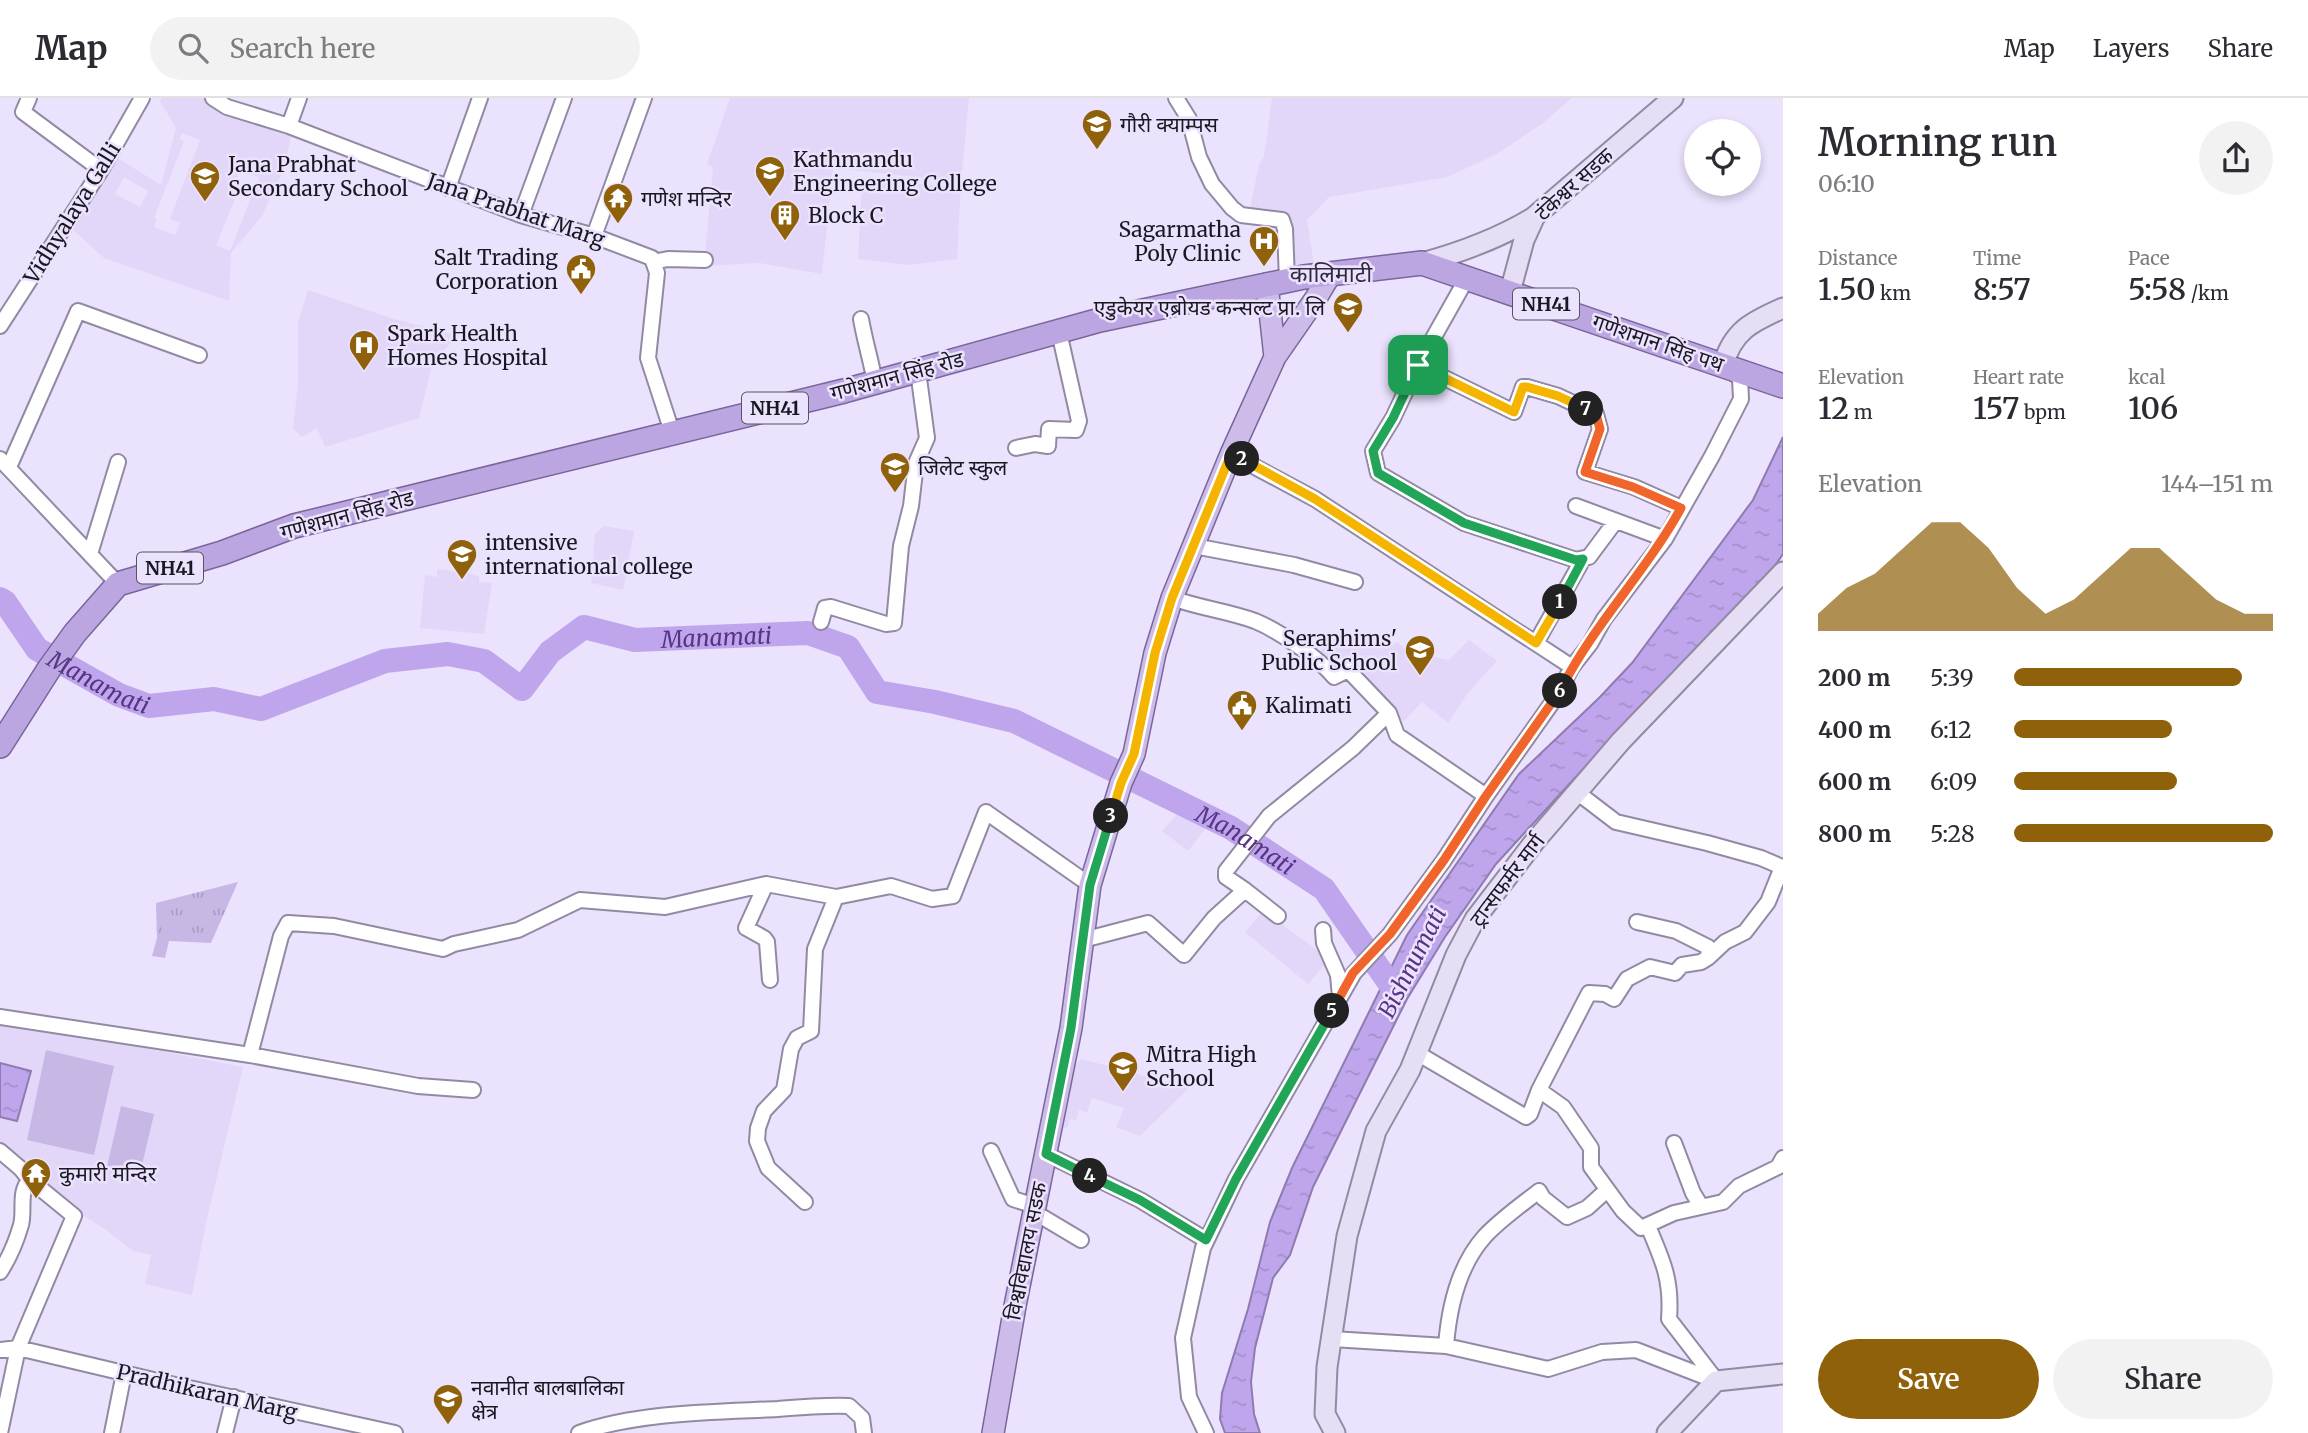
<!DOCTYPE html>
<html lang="en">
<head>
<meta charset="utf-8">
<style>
	:root { --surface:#fff; --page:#f2f2f3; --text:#2b2b33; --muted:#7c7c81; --line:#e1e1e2; --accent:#8f610a }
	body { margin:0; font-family:Merriweather,"Noto Sans Devanagari",serif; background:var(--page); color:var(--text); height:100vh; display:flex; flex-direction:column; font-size:26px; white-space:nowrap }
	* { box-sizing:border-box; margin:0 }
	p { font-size:23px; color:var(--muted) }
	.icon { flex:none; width:38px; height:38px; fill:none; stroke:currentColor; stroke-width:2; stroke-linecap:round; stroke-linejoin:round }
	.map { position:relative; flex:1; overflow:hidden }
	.panel { display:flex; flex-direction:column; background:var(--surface); width:525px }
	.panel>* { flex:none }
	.fabs { position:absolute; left:1684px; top:21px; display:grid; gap:14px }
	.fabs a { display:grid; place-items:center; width:77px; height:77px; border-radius:50%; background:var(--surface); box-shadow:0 4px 10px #0003; font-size:35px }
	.pin { position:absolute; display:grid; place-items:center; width:60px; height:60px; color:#fff; margin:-30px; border-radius:14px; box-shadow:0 4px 10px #0006 }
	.km { position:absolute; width:35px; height:35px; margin:-18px; border-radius:50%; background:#222; color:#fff; font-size:19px; line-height:35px; text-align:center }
	.round { display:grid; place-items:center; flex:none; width:74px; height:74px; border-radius:37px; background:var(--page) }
	.head { display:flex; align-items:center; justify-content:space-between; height:119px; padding:0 35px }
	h1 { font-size:38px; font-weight:600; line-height:52px }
	.metrics { display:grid; grid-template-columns:repeat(3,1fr); gap:10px; height:119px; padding:7px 35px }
	.metrics div { display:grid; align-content:center }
	.metrics b { font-size:30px; font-weight:600 }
	.metrics small { font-size:19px; font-weight:400 }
	.metrics p { font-size:19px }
	.chart { height:196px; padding:14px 35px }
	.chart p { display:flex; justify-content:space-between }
	.chart svg { width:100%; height:126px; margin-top:7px; fill:var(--accent); opacity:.7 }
	.button { display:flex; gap:14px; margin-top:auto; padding:14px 35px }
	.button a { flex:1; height:80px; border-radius:42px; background:var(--accent); color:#fff; font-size:28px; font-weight:600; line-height:80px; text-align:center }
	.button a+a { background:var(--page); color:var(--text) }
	ul { padding:0 35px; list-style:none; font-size:23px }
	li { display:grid; grid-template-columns:112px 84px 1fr; align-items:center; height:52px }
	li i { height:18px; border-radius:9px; background:var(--accent) }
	header { display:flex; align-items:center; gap:42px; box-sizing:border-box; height:98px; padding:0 35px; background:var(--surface); border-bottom:2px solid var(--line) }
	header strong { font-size:33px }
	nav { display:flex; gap:38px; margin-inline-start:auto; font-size:24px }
	.search { width:490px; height:63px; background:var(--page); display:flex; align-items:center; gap:18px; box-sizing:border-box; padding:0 24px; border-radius:38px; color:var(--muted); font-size:26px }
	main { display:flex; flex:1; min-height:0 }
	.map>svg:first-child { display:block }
</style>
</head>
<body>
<header>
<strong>Map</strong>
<div class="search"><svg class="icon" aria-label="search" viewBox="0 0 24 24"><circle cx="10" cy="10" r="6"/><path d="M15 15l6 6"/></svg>Search here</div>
<nav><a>Map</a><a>Layers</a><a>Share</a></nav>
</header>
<main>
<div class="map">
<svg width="1783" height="1335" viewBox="0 0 1783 1335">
	<defs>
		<pattern id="grass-tufts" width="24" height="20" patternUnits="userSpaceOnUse" patternTransform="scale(1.75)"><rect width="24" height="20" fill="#c7b7e5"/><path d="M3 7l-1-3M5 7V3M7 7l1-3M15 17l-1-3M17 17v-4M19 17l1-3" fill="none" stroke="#aa9dc4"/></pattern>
		<pattern id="water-ripples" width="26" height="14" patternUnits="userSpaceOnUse" patternTransform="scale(1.75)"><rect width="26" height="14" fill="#bfa6ec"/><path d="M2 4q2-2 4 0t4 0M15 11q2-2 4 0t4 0" fill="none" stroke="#a48eca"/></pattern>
	</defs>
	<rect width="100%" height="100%" fill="#ebe2fd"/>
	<path fill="#e2d7f9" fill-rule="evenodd" d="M162,0H211L292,33L284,71L262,118L231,155L229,203L104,160L70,129L114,58L161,87L176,30L160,3ZM182,35L200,42L170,121L180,125L175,137L154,129L157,121L154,120L184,43L179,41ZM240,72L259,79L230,153L216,147L235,101L233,100L237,88L235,87ZM124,79L148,93L140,109L115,96Z
		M730,0H969L961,84L833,70L822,176L759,165L704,168L713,69L707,66Z
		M1272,0H1572L1543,25L1497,56L1447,79L1329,99L1307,122L1315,174L1287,182L1271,116L1250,111L1259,66L1264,59Z
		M862,84L961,88L957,161L909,167L858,161Z
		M308,192L394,221L459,238L434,260L419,320L325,349L317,330L302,339L293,330L298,284V225Z
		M604,428L634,433L623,492L591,485L595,436Z
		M437,471L467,475L479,478V484L492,485L484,536L420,530L425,477L437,479Z
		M1367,533L1388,550L1397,544L1410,554L1449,562L1469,542L1497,563L1467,596L1448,625L1422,604L1404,623L1395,619L1350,569L1337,577L1315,557L1343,536L1354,547Z
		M1187,705L1214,720L1188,753L1162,733Z
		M1263,813L1330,861L1308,886L1245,834Z
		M0,925L78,937L243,969L206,1125L192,1197L145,1186L151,1157L133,1153L106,1132L74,1111L53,1090L0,1046Z
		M1081,961L1112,969L1188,991L1140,1038L1116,1029L1124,1010L1092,1000L1087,1015L1079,1012L1076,1022L1070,1021L1067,1031L1058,1027L1065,978Z"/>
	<path fill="url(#grass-tufts)" d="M238,784L211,845L169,843L165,860L152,858L157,840L156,805Z"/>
	<path fill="#c7b7e5" d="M46,952L114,968L94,1057L27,1042Z
		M121,1008L154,1016L139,1080L106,1073Z"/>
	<path fill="url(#water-ripples)" stroke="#8e7baf" stroke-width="2" d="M1783,339V456L1765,482L1626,624L1496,766L1445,839L1407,901L1313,1089L1290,1157L1273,1180L1255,1250L1251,1284L1254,1316L1260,1335H1225L1220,1321L1222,1295L1248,1211L1270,1124L1292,1070L1407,837L1519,676L1599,600L1632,565L1753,402Z
		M0,965L31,973L17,1023L0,1019Z"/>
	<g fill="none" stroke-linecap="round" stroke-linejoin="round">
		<path stroke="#bfa6ec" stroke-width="24" id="s1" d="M0,501L5,504L37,551L119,597L149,608L214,601L261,611L385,563L448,556L484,563L522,591L550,554L584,529L635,542L808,535L848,549L877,594L935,604L1014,623L1231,730L1324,791L1394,892"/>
		<g stroke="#928aa3" stroke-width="18">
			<path id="minor" d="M29,0L23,14L101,72
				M213,0L227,9L289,28L521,117L594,138L652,160L657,175L648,260L672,334
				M1176,0L1189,21L1199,59L1212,86L1232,110L1241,117L1282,122L1285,131L1287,182
				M289,28L299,0
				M448,90L480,0
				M521,117L564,0
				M594,138L644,0
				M653,164L668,161L705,162
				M1467,180L1418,267L1393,320L1373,353L1378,375L1464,425L1576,462L1589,459L1615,424
				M861,221C865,244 871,262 875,285
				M0,228L101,72L142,0
				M1418,267L1514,314L1523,289H1527L1558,298L1596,316L1600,331L1585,374L1634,389L1681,410
				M1016,350L1035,346L1048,348L1049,331L1076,332L1079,323L1059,234
				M1231,356L1315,401L1572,569
				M0,361L118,486
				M9,369L78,213L199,257
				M1576,408L1665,441
				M1194,448L1294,467L1355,484
				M90,456L118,364
				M1172,500C1199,510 1228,513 1255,523C1277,532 1319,560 1334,579L1348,572L1389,615L1397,637L1486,698
				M821,524L825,510L831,509L886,526L894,525L901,448L911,408L916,365L927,340L918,273
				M1536,545L1583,461
				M1578,695L1616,724L1707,745L1761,760L1782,769L1768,804L1745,834L1725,844L1709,859L1708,849L1676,833L1637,824
				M766,786L746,830L764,840L767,844L770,882
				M1245,792L1278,818
				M1323,832L1324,845L1338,877L1340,899
				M1083,842L1148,825L1184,857L1214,820L1245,792L1226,779V773L1269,718L1353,650L1389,615
				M1709,859L1701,864L1682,867L1675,875L1650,869L1627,881L1614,901L1605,896L1589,895L1539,992L1563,1009L1591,1050V1069L1623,1113L1641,1130L1674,1115L1723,1104L1739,1088L1778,1069L1783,1060
				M0,919L250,957L418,988L473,992
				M1417,955L1526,1019L1530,1016L1539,992
				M250,957L281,838L288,825L334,828L443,851L454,846L518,832L580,802L665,809L766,786L836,799L891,788L932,801L953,798L986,714L1090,787
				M1674,1045L1693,1095L1701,1108
				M0,1053L21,1071L30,1082L74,1118L18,1250L0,1335
				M991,1053L1013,1101L1035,1108
				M1046,1056L1140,1102L1206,1142
				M805,1104L768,1070L757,1043L758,1030L764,1013L784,992L791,951L797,940L811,933L815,851L836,799
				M1034,1114L1081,1142
				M1648,1128C1663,1163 1672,1182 1669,1221L1716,1282
				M0,1174C10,1159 16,1144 21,1127C25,1113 18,1093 30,1082
				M1332,1241L1446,1248L1548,1271L1602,1254L1636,1252L1716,1283
				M1446,1248C1449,1209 1458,1168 1485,1138C1501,1121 1521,1107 1539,1093L1543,1100L1567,1119L1587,1110L1607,1092
				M0,1252L18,1250L166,1285L395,1335
				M112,1335L124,1275
				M225,1335L234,1299
				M579,1335C637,1314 716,1314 778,1311C802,1309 825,1307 849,1308L862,1320L864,1335
				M1206,1335L1189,1299L1183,1240L1203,1150L1236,1081L1354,875L1390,836L1444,762L1486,698L1554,602L1572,569L1590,546L1604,521L1665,441L1712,358L1741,301L1740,280L1729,272"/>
		</g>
		<g stroke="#928aa3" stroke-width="23">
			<path id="secondary" d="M1422,165C1462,154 1498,141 1534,119
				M1510,194L1524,142L1535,118L1673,0
				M1723,267C1733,233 1751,224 1783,210
				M1335,1335L1325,1316L1327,1269L1347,1138L1376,1033L1410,972L1456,857L1475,821L1535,743L1621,643L1783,474
				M1667,1335L1716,1283L1783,1276"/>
		</g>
		<g stroke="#79669a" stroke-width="24">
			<path id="primary" d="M1267,186L1275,259
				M993,1335L1015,1208L1071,930L1090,787L1121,685L1134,656L1155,555L1172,500L1231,356L1275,259L1316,200L1331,175"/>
		</g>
		<g stroke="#79669a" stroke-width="26">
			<path id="trunk" d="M0,648L49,571L75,535L118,486L222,455L294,428L844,293L1100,222L1304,179L1422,165L1783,288"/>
		</g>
		<use href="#minor" stroke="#fff" stroke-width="14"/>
		<use href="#secondary" stroke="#e6def4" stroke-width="19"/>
		<use href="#primary" stroke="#cdbce9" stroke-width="21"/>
		<use href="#trunk" stroke="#bca6e2" stroke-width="23"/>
	</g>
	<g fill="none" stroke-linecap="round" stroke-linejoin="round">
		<g stroke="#fff" stroke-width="14">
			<path id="split-1" d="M1418,267L1393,320L1373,353L1378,375L1464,425L1576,462L1583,461L1560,504"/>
		</g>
		<g stroke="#fff" stroke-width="14">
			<path id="split-2" d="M1242,361L1315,401L1536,545L1560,504"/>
		</g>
		<g stroke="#fff" stroke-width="14">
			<path id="split-3" d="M1111,718L1121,685L1134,656L1155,555L1172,500L1231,356L1242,361"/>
		</g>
		<g stroke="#fff" stroke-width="14">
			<path id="split-4" d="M1090,1078L1046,1056L1071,930L1090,787L1111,718"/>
		</g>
		<g stroke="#fff" stroke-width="14">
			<path id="split-5" d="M1090,1078L1140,1102L1206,1142L1236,1081L1332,913"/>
		</g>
		<g stroke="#fff" stroke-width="14">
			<path id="split-6" d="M1332,913L1353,875L1390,836L1444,762L1486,698L1560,593"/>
		</g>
		<g stroke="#fff" stroke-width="14">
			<path id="split-7" d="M1560,593C1593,527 1646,474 1681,410L1633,389L1585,374L1600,331L1596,316L1586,311"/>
		</g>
		<g stroke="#fff" stroke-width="14">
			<path id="split-8" d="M1418,267L1514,314L1523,289H1527L1558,298L1586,311"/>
		</g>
		<use href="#split-1" stroke="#22a559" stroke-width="9"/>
		<use href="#split-2" stroke="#f5b400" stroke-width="9"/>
		<use href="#split-3" stroke="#f5b400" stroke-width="9"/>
		<use href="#split-4" stroke="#22a559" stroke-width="9"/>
		<use href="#split-5" stroke="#22a559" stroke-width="9"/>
		<use href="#split-6" stroke="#f0652b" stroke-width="9"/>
		<use href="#split-7" stroke="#f0652b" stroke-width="9"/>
		<use href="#split-8" stroke="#f5b400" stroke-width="9"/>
	</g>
	<defs>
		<g id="university-pin" transform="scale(1.575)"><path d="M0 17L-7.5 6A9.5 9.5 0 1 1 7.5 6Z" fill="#8f610a" stroke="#ebe2fd"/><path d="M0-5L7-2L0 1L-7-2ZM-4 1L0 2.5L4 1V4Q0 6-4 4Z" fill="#fff"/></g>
		<g id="school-pin" transform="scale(1.575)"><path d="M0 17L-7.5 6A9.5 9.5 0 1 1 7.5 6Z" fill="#8f610a" stroke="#ebe2fd"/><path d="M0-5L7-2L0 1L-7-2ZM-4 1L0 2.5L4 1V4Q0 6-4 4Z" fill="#fff"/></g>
		<g id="temple-pin" transform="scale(1.575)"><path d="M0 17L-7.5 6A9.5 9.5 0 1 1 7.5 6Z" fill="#8f610a" stroke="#ebe2fd"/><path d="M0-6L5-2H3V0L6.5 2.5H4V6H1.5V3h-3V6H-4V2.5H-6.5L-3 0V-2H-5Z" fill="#fff"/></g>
		<g id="building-pin" transform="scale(1.575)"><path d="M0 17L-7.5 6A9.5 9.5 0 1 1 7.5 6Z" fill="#8f610a" stroke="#ebe2fd"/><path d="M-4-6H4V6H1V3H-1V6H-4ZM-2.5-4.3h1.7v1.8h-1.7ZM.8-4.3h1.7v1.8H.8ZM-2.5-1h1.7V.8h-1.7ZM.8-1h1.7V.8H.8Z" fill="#fff"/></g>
		<g id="hospital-pin" transform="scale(1.575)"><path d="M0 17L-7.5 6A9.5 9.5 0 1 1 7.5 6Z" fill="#8f610a" stroke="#ebe2fd"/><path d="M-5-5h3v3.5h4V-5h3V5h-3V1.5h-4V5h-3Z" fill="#fff"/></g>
		<g id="civic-pin" transform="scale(1.575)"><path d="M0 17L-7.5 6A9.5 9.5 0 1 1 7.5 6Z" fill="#8f610a" stroke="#ebe2fd"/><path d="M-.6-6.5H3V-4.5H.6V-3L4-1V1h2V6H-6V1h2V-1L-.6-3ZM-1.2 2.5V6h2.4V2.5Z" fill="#fff"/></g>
	</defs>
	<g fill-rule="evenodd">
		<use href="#university-pin" x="1097" y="26"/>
		<use href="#university-pin" x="770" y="73"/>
		<use href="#school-pin" x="205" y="78"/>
		<use href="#temple-pin" x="618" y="100"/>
		<use href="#building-pin" x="785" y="117"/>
		<use href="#hospital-pin" x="1264" y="143"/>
		<use href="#civic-pin" x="581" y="171"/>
		<use href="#school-pin" x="1348" y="209"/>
		<use href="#hospital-pin" x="364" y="247"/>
		<use href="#school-pin" x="895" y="369"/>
		<use href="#university-pin" x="462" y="456"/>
		<use href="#school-pin" x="1420" y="552"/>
		<use href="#civic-pin" x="1242" y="607"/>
		<use href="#school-pin" x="1123" y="968"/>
		<use href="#temple-pin" x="36" y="1075"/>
		<use href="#school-pin" x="448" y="1301"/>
	</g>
	<g text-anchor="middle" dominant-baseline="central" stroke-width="5" stroke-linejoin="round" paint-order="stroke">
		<g fill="#ebe2fd" stroke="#595463" stroke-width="2">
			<rect x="1513" y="190.5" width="66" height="31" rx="5"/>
			<rect x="742" y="294.5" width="66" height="31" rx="5"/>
			<rect x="137" y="454.5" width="66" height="31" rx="5"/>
		</g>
		<g font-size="19" font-weight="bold" fill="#1b1721">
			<text x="1546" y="206">NH41</text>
			<text x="775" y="310">NH41</text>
			<text x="170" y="470">NH41</text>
		</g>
		<g font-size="21" fill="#1b1721" stroke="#ebe2fd" text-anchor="start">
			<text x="1120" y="26">गौरी क्याम्पस</text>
			<text x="793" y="61">Kathmandu<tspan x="793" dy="24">Engineering College</tspan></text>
			<text x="228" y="66">Jana Prabhat<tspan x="228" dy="24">Secondary School</tspan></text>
			<text x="641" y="100">गणेश मन्दिर</text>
			<text x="808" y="117">Block C</text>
			<text x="1241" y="131" text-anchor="end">Sagarmatha<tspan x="1241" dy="24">Poly Clinic</tspan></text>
			<text x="558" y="159" text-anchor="end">Salt Trading<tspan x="558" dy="24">Corporation</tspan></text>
			<text x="1325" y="209" text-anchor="end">एडुकेयर एब्रोयड कन्सल्ट प्रा. लि</text>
			<text x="387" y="235">Spark Health<tspan x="387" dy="24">Homes Hospital</tspan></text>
			<text x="918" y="369">जिलेट स्कुल</text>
			<text x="485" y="444">intensive<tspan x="485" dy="24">international college</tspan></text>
			<text x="1397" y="540" text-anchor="end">Seraphims'<tspan x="1397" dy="24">Public School</tspan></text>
			<text x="1265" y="607">Kalimati</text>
			<text x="1146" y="956">Mitra High<tspan x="1146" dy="24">School</tspan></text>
			<text x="59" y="1075">कुमारी मन्दिर</text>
			<text x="471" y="1289">नवानीत बालबालिका<tspan x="471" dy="24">क्षेत्र</tspan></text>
		</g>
		<g font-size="21" fill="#1b1721" stroke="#ebe2fd">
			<text transform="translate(1574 86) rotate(-42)">टंकेश्वर सडक</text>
			<text transform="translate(516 112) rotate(19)">Jana Prabhat Marg</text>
			<text transform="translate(72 115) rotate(-58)">Vidhyalaya Galli</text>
			<text transform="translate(1658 245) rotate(19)">गणेशमान सिंह पथ</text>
			<text transform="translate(897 278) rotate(-15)">गणेशमान सिंह रोड</text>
			<text transform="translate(347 417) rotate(-15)">गणेशमान सिंह रोड</text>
			<text transform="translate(1507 782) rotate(-53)">ट्रान्सफर्मर मार्ग</text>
			<text transform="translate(1026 1153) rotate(-79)">विश्वविद्यालय सडक</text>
			<text transform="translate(207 1294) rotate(13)">Pradhikaran Marg</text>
		</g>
		<g font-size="23" fill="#30293d" stroke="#ebe2fd">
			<text x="1331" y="175">कालिमाटी</text>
		</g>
		<g font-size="23" font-style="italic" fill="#573485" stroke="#ebe2fd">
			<text stroke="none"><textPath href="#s1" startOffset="805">Manamati</textPath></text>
			<text stroke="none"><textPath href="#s1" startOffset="133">Manamati</textPath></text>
			<text stroke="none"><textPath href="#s1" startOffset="1393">Manamati</textPath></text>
			<text transform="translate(1412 864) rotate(-63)">Bishnumati</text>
		</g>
	</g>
</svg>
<div class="fabs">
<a><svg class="icon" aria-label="locate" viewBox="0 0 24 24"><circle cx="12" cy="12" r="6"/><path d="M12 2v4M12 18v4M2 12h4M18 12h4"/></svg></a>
</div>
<div class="pin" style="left:1418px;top:267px;background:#1e9e55"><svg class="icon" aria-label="arrive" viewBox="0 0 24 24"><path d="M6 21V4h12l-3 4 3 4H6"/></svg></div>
<b class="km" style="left:1560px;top:504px">1</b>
<b class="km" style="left:1242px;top:361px">2</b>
<b class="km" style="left:1111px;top:718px">3</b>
<b class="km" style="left:1090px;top:1078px">4</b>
<b class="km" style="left:1332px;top:913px">5</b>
<b class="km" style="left:1560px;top:593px">6</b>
<b class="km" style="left:1586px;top:311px">7</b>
</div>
<section class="panel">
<div class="head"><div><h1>Morning run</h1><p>06:10</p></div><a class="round"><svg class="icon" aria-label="share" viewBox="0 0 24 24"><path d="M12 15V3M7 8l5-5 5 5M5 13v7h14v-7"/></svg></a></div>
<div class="metrics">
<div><p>Distance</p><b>1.50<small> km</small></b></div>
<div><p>Time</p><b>8:57</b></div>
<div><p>Pace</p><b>5:58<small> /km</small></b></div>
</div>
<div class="metrics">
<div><p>Elevation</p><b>12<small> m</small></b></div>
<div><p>Heart rate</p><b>157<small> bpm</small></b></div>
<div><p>kcal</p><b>106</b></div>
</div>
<div class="chart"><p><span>Elevation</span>144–151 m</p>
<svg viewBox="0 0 160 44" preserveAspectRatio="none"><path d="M0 44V38L10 29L20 24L30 15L40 6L50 6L60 15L70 29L80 38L90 33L100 24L110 15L120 15L130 24L140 33L150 38L160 38V44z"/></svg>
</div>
<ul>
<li><b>200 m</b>5:39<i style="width:88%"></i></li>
<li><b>400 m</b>6:12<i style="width:61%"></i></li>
<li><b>600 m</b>6:09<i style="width:63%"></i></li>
<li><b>800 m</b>5:28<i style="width:100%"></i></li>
</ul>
<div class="button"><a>Save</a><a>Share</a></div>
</section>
</main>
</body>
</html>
